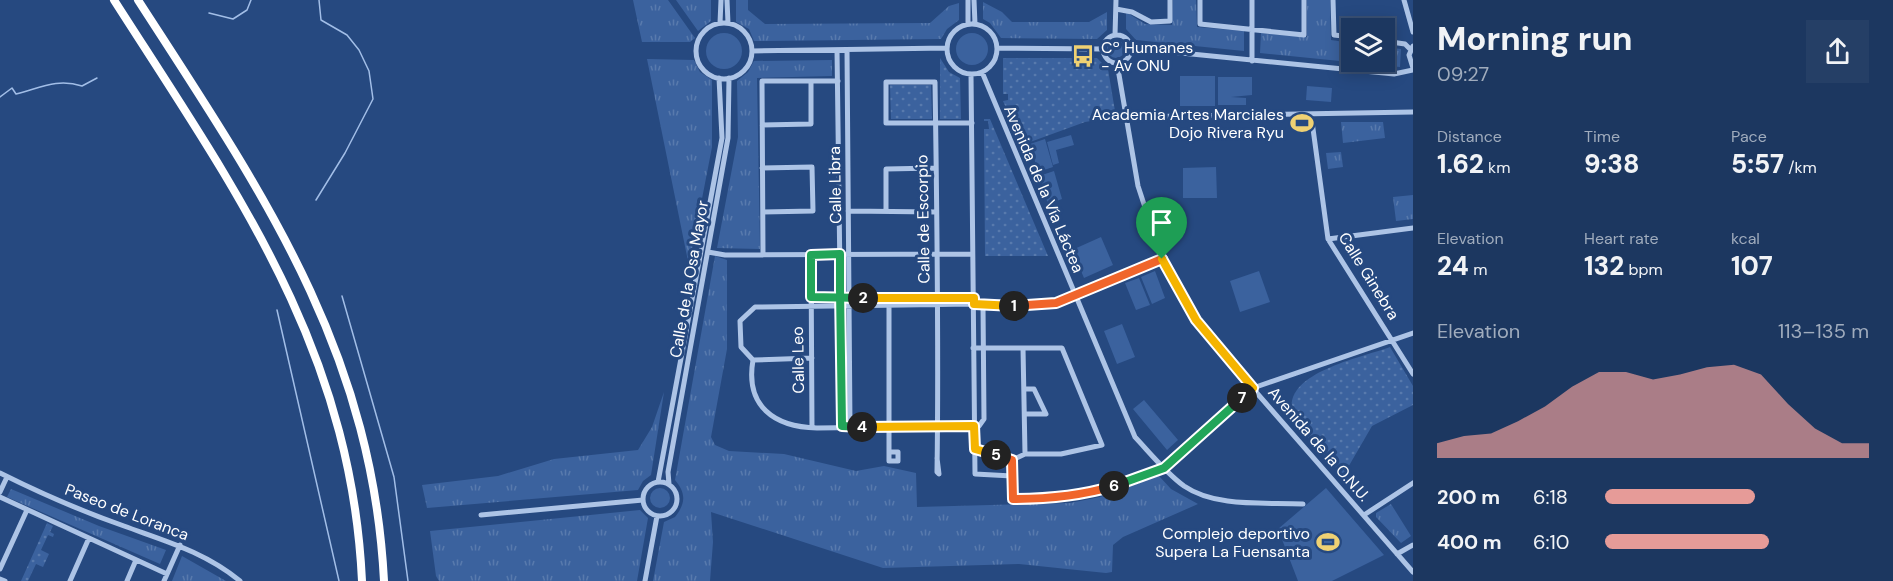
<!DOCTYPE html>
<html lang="en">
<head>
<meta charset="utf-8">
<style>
	:root { --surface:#1c3760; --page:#253f66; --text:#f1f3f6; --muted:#a0acbd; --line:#3a5175; --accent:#e69b98 }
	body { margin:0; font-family:"DM Sans",sans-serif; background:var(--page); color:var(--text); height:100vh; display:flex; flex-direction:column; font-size:22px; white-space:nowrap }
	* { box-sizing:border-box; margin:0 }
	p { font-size:20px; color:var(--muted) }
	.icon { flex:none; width:33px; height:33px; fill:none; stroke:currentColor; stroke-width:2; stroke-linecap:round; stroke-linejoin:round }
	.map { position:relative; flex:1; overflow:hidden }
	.details { display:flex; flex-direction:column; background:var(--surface); width:480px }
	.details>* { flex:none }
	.tools { position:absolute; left:1341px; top:18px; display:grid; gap:12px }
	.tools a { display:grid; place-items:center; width:54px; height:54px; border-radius:0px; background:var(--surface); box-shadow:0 3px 15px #0003,0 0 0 2px var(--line); font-size:30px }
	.pin { position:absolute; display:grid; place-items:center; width:51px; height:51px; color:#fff; margin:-62px -26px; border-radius:50% 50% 50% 0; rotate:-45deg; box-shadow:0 0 6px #0007 }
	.pin .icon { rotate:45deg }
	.km { position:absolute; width:30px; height:30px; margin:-15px; border-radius:50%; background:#222; color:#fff; font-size:16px; line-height:30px; text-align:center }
	.round { display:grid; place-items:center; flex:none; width:63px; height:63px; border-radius:0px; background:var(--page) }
	.head { display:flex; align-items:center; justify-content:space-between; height:102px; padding:0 24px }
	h1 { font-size:33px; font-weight:800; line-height:45px }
	.metrics { display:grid; grid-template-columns:repeat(3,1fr); gap:9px; height:102px; padding:6px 24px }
	.metrics div { display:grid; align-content:center }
	.metrics b { font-size:26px; font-weight:800 }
	.metrics small { font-size:16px; font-weight:400 }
	.metrics p { font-size:16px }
	.chart { height:168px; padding:12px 24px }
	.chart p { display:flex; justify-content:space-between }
	.chart svg { width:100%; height:108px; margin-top:6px; fill:var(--accent); opacity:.7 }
	ul { padding:0 24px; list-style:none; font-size:20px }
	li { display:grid; grid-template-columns:96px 72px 1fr; align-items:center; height:45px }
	li i { height:15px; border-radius:8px; background:var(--accent) }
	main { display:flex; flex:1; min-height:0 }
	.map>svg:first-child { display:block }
</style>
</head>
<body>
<main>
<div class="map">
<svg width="1413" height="581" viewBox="0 0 1413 581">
	<defs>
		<pattern id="grass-dots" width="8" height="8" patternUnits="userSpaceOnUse" patternTransform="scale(1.5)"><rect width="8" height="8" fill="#3b629e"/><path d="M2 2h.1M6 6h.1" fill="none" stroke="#587aad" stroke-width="1.8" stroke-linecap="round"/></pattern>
		<pattern id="park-tufts" width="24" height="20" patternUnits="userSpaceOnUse" patternTransform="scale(1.5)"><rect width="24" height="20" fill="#3b629e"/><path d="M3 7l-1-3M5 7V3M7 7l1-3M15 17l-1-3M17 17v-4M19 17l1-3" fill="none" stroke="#587aad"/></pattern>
	</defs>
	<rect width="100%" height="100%" fill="#264980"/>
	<path fill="url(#grass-dots)" d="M940,58L949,72L960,78L961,119H940Z
		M1003,58H1097L1108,69L1116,117L1085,122L1022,145L1003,101L1008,100V94H1003Z
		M890,85H931L932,119H891Z
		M984,119H990L1048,256H985L984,129H989L988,121H984Z
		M1390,347L1413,386V405L1372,426L1343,476C1330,460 1304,437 1295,419C1274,374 1361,358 1390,347Z
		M47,523L53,526L50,532L54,534L53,537L48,535L41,550L49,554L43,567L36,564L28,581H21Z"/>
	<path fill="url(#park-tufts)" d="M633,0H668L695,38L690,42H642Z
		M676,0H711V21L698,31Z
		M736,0H748V10L765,24L930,23L949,6L959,3V20L947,29L941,39L754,41L749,29L736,22Z
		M1173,0H1196L1197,27L1244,31V51L1136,40L1126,29V12L1145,24L1172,25Z
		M1307,0H1330L1331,40L1351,43L1352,62H1384L1385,47L1401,49L1400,67L1260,53L1261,33L1307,37Z
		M983,2L1002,12L1012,22H1089L1107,12V30L1097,39L1001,38L990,23L983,19Z
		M647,59L694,60L700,72L712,80V147L689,266Z
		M832,60V76L757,78L760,249L717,248L738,137L737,81L748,72L754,61Z
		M1341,122H1383L1385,138L1343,143Z
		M1341,152L1343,167L1328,169L1326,153Z
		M1413,195V219L1396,221L1393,197Z
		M715,256L727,260V349L711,437L715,445L729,451L784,454L856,471L884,466L916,473L917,507L1070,503L1100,497L1159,476L1171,489L1198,504L1123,537L1113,545L1112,572L1106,573L1019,564L883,568L711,512L713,542L710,581H653L664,522L675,517C686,503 686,493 675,480Z
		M664,392L651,475L643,481L638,490L427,508L422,485L498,476L554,459L638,450L652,427Z
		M11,489L99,526L166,550L160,564L7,497Z
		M1391,504L1411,536L1401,543L1376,517V513Z
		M640,510L648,518L637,581H439L436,576L430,531Z
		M182,556L226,581H172Z"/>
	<path fill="#3b629e" d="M956 49a16 16 0 1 1 32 0a16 16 0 1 1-32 0Z
		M706 51a18 18 0 1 1 36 0a18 18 0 1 1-36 0Z
		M1107 49a9 9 0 1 1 18 0a9 9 0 1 1-18 0Z
		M1180,76H1215V106H1180Z
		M1218,77H1252V95L1231,97L1246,98V105H1218Z
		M1307,86L1332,88L1331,102L1306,100Z
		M1071,135L1074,145L1056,150L1059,163L1053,165L1047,142Z
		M1045,139L1053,167L1038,172L1030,144Z
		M1216,167L1217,198H1183V168Z
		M1054,171L1062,199L1048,204L1039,176Z
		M1101,237L1113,265L1084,278L1072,250Z
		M1155,271L1165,298L1152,304L1141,277Z
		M1259,271L1270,302L1240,312L1230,281Z
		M1139,278L1150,305L1136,310L1125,283Z
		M1122,324L1135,357L1117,364L1104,331Z
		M1144,400L1178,440L1167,450L1133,409Z
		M650 498a10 10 0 1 1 20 0a10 10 0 1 1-20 0Z
		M1326,488L1384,555L1332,581H1298L1278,529Z"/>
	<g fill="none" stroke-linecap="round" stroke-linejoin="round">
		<path stroke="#a2bee7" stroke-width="1.5" d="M209,13L233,19L247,10L251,0
			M0,97L12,88L16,94C40,88 57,78 82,86L97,78
			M316,200L345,153L373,99L369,71L359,50L347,35L321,20L319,0
			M342,296L394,477L408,581
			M277,310L339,581"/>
		<path stroke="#adc4e6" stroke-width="5" d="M727,0L728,23
			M974,0L975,24
			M1200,0V24L1304,35V0
			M1252,0V61
			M1333,0L1334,35L1352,37
			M1404,0L1413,32
			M1116,9L1132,12L1151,22L1170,21V0
			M720,23L721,0
			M696 51a28 28 0 1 1 56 0a28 28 0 1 1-56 0Z
			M968,24V0
			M947 49a25 25 0 1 1 50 0a25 25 0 1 1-50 0Z
			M1115,35L1116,0
			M1103 49a14 14 0 1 1 28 0a14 14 0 1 1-28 0Z
			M1384,41L1405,44L1411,50
			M1413,46L1409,55L1413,68
			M997,48L1103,49
			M1131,48L1394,74L1413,70
			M837,50L842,426
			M847,50L850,427
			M752,51L947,48
			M1117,63L1138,186L1162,259L1191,312L1228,360L1413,572
			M982,72L1135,437C1150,453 1166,473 1184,486C1216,508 1266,502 1303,504
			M971,74L975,474L1012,476
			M1311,114L1328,239L1413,374
			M1126,117L1413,112
			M762,125L811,124V81
			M762,168L812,167L813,211L763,212
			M848,211L936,212
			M886,211V169L936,168
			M1328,239L1413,228
			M708,252L725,255L972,254
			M763,255L762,81H838
			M811,255L812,428
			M811,297L974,298
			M889,305V461H898V452H889
			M973,348H1062L1102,445L1061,454H1025L1012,460
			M1023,348L1025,454
			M753,360L741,347L740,321L755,307L973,304L1041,306L1074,296L1084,289L1162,259
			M753,360C745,406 774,427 817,428L979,426L984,419L983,306
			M753,360L812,358
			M1024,389H1034L1046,414H1025
			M975,449L1012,460L1013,499H1050L1082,495L1164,468L1253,388L1413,333
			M937,458L939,474L937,472C939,342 937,212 935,82H886V123H972
			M0,473C40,493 81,511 124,526C165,541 205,552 240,581
			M658,482L722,138L719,78
			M643 499a17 17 0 1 1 34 0a17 17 0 1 1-34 0Z
			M669,484L668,472L728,138L729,78
			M0,492L7,477
			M0,497L167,574
			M481,515L643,500
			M1364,515L1413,483
			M1397,554L1413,545
			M0,569L27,510
			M0,579L5,581
			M70,581L89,538
			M127,581L136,560
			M164,581L180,545
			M645,581L657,516"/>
		<path stroke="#fff" stroke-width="8" d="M114,0C235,189 351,348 362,581
			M138,0C260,189 372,348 384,581"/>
	</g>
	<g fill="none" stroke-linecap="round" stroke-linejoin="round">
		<g stroke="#fff" stroke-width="12">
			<path id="split-1" d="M1014,306L1056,303L1162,259"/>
		</g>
		<g stroke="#fff" stroke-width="12">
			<path id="split-2" d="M863,298H974V304L1014,306"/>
		</g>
		<g stroke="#fff" stroke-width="12">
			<path id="split-3" d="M840,289V254L811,255V297L863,298"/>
		</g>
		<g stroke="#fff" stroke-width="12">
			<path id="split-4" d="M840,289L842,426L862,427"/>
		</g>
		<g stroke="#fff" stroke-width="12">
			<path id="split-5" d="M862,427L974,426L975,449L996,455"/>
		</g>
		<g stroke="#fff" stroke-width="12">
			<path id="split-6" d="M996,455L1012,460L1013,499C1049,499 1080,496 1114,486"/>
		</g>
		<g stroke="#fff" stroke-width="12">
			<path id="split-7" d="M1114,486L1164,468L1242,398"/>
		</g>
		<g stroke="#fff" stroke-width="12">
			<path id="split-8" d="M1162,259L1196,320L1253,388L1242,398"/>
		</g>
		<use href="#split-1" stroke="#f0652b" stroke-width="8"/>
		<use href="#split-2" stroke="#f5b400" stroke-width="8"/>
		<use href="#split-3" stroke="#22a559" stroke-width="8"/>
		<use href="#split-4" stroke="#22a559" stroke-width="8"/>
		<use href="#split-5" stroke="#f5b400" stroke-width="8"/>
		<use href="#split-6" stroke="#f0652b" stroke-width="8"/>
		<use href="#split-7" stroke="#22a559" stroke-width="8"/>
		<use href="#split-8" stroke="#f5b400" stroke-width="8"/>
	</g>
	<defs>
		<g id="bus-bare" transform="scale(1.8)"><path d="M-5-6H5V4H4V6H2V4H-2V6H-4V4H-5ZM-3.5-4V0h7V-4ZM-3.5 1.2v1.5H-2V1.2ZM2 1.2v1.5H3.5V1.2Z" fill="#efd173" stroke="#264980" stroke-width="2.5" paint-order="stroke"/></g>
		<g id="stadium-bare" transform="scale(1.8)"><path d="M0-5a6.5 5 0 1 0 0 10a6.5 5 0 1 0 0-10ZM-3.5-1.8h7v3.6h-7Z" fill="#efd173" stroke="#264980" stroke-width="2.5" paint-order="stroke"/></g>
	</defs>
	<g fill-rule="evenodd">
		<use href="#bus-bare" x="1083" y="56"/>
		<use href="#stadium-bare" x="1302" y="123"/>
		<use href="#stadium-bare" x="1328" y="542"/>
	</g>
	<g text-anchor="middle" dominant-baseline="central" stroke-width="6" stroke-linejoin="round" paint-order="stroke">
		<g font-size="16" fill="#fff" stroke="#264980" text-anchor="end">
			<text x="1101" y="47" text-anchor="start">Cº Humanes<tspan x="1101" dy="18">- Av ONU</tspan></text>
			<text x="1284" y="114">Academia Artes Marciales<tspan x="1284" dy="18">Dojo Rivera Ryu</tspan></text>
			<text x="1310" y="533">Complejo deportivo<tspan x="1310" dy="18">Supera La Fuensanta</tspan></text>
		</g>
		<g font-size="16" fill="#fff" stroke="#264980">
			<text transform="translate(835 185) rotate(-91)">Calle Libra</text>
			<text transform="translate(1044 189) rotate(67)">Avenida de la Vía Láctea</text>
			<text transform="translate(923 219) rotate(-91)">Calle de Escorpio</text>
			<text transform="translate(1369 276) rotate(58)">Calle Ginebra</text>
			<text transform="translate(689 279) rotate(-80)">Calle de la Osa Mayor</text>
			<text transform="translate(798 360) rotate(-91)">Calle Leo</text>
			<text transform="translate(1319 444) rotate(49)">Avenida de la O.N.U.</text>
			<text transform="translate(127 512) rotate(21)">Paseo de Loranca</text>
		</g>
	</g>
</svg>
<div class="tools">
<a><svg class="icon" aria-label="layers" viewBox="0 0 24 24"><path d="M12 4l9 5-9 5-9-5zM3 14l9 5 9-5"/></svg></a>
</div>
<div class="pin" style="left:1162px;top:259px;background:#1e9e55"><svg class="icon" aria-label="arrive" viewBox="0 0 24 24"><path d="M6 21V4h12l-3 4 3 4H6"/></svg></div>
<b class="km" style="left:1014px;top:306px">1</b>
<b class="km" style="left:863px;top:298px">2</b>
<b class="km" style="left:862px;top:427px">4</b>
<b class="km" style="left:996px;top:455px">5</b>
<b class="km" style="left:1114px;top:486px">6</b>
<b class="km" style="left:1242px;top:398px">7</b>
</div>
<section class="details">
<div class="head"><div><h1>Morning run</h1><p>09:27</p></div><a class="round"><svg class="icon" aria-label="share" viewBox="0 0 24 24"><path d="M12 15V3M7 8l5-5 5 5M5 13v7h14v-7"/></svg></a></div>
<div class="metrics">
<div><p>Distance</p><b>1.62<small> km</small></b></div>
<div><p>Time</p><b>9:38</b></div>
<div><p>Pace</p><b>5:57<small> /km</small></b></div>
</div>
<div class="metrics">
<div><p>Elevation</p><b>24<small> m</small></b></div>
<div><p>Heart rate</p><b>132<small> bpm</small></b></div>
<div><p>kcal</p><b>107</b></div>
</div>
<div class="chart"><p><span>Elevation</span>113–135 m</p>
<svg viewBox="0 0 160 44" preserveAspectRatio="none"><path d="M0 44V38L10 35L20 34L30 29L40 23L50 15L60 9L70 9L80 12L90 10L100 7L110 6L120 10L130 22L140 32L150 38L160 38V44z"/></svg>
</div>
<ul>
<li><b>200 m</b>6:18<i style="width:57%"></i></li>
<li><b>400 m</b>6:10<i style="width:62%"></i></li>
</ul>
</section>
</main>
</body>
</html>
